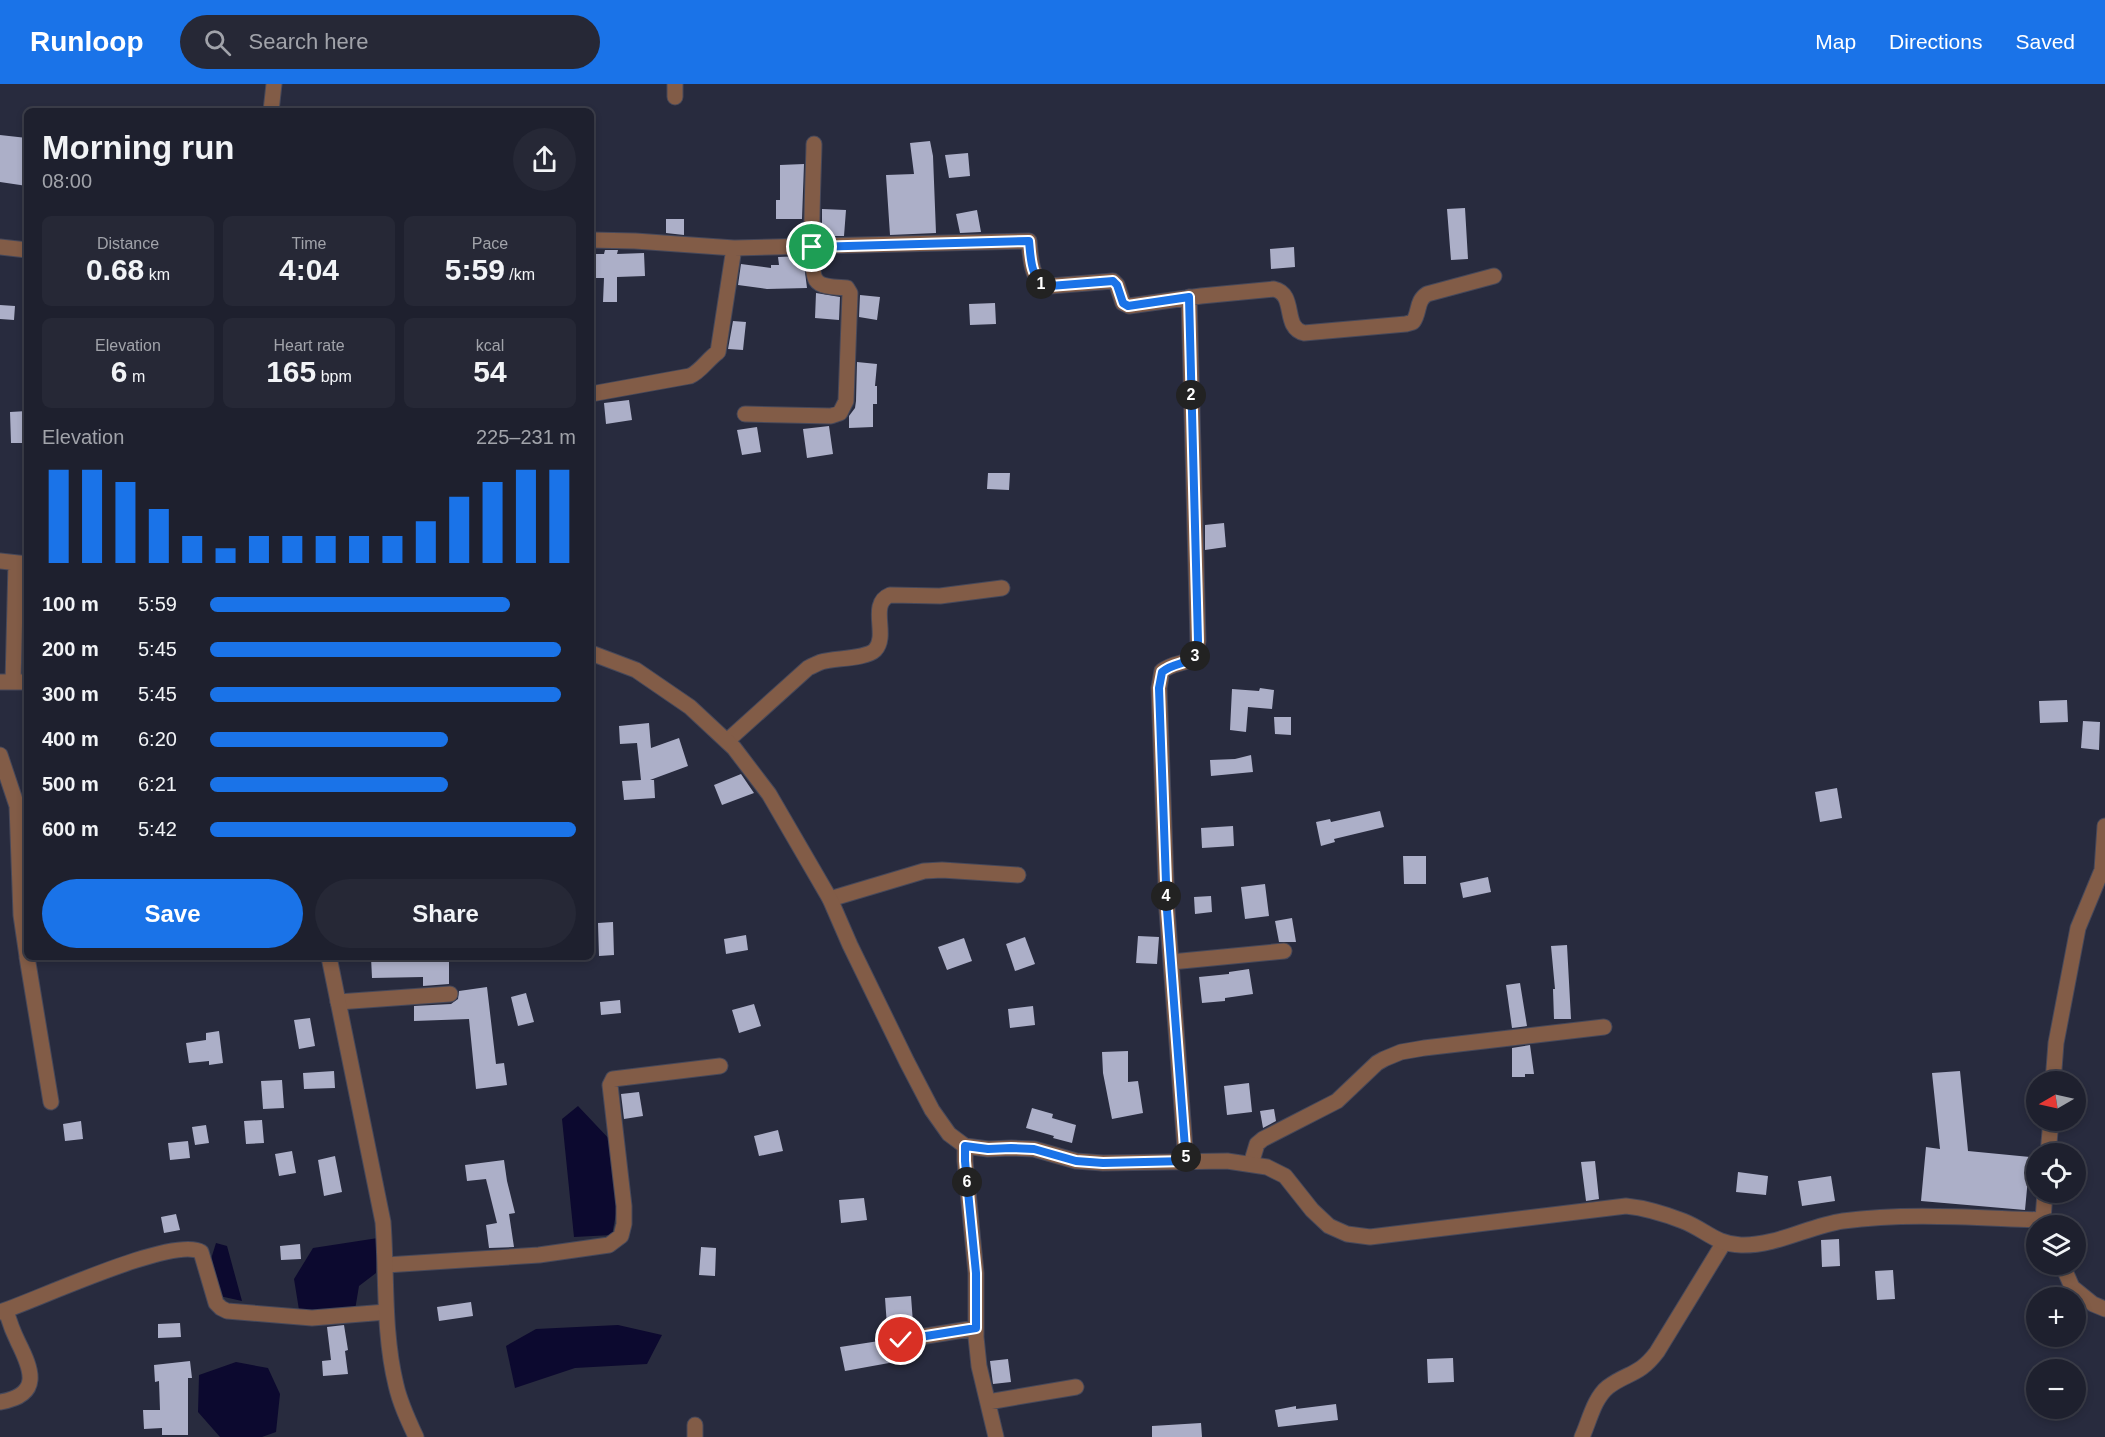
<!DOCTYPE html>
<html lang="en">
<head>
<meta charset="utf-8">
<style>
	:root { --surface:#1e202e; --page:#262836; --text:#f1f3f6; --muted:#a1a3aa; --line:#3c3e4a; --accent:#1a73e8 }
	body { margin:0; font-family:Helvetica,sans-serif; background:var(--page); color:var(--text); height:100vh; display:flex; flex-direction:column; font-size:22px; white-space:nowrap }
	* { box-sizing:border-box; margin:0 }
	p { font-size:20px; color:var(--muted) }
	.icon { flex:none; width:33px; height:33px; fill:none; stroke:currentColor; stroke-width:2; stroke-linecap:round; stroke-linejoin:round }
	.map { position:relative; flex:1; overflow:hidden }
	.details { position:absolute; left:24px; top:24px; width:570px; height:852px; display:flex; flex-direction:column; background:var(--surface); border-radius:9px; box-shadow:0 3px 9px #0003,0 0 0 2px var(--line) }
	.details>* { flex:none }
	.needle { width:39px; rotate:261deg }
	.buttons { position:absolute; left:2026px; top:987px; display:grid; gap:12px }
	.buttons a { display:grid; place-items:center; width:60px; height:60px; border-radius:50%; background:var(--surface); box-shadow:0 3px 9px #0003,0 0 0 2px var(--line); font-size:30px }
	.pin { position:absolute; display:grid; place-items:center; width:51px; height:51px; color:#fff; margin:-26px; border:3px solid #fff; border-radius:50%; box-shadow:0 2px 6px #0007 }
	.km { position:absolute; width:30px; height:30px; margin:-15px; border-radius:50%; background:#222; color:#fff; font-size:16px; line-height:30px; text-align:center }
	.round { display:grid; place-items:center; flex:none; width:63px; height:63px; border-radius:32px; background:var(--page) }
	.overview { display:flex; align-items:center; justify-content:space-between; height:102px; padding:0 18px }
	h1 { font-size:33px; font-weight:600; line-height:45px }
	.figures { display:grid; grid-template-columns:repeat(3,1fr); gap:9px; height:102px; padding:6px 18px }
	.figures div { display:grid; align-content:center; border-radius:9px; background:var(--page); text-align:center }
	.figures b { font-size:30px; font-weight:600 }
	.figures small { font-size:16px; font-weight:400 }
	.figures p { font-size:16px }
	.chart { height:168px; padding:12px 18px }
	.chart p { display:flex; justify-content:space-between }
	.chart svg { width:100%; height:108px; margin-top:6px; stroke:var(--accent); stroke-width:6 }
	.button { display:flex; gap:12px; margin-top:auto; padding:12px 18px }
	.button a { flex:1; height:69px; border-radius:36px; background:var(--accent); color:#fff; font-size:24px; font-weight:600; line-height:69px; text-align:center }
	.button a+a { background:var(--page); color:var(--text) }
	ul { padding:0 18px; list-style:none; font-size:20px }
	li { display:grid; grid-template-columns:96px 72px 1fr; align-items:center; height:45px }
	li i { height:15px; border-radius:8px; background:var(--accent) }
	header { display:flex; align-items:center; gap:36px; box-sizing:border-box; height:84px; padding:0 30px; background:var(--accent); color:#fff }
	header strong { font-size:28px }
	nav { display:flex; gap:33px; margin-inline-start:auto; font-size:21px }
	.search { width:420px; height:54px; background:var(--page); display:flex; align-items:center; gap:15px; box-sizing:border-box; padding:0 21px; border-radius:33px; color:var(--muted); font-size:22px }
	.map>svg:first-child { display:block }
</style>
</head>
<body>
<header>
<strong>Runloop</strong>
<div class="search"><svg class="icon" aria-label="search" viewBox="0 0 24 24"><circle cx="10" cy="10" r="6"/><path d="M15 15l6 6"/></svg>Search here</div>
<nav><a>Map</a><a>Directions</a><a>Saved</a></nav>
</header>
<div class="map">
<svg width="2105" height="1353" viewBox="0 0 2105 1353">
	<rect width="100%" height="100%" fill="#282b3e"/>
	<path fill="#0c092f" d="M578,1022L612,1058L618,1119L612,1151L574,1153L562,1035Z
		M378,1154L376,1189L359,1202L355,1226L300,1232L294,1195L313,1164Z
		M216,1159L227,1162L242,1217L215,1211L206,1191Z
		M618,1241L662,1251L647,1280L575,1284L515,1304L506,1262L536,1245Z
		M236,1278L268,1284L280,1310L276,1348L262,1353H220L198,1328L199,1291Z"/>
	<path fill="#acafc8" d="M0,51L27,54V102L0,98Z
		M930,57L933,72L936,149L890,151L886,91L914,90L910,59Z
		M968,69L970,92L949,94L945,71Z
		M804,80L802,135H776V116H780V81Z
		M1465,124L1468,175L1451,176L1447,125Z
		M822,125L846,126L844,152H822Z
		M977,126L981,148L960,149L956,130Z
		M666,135H684V151L666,149Z
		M1294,163L1295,183L1271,185L1270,165Z
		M605,166H618L617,170L644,169L645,192L617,193V218H603L604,194H591V170H604Z
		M803,172L807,204L767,205L738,201L741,180L771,184V181H779L778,173Z
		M816,209L840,213L839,236L815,234Z
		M860,211L880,213L877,236L859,233Z
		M995,219L996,240L970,241L969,220Z
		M0,221L15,222L14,236L0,235Z
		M733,237L746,238L743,266L728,265Z
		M857,278L877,280L875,302H877V320H873V343L849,344V332L855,324L856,317Z
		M629,316L632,336L606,340L604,319Z
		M27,327V359H11L10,328Z
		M829,342L833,370L807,374L803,345Z
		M757,343L761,368L742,371L737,346Z
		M988,389H1010L1009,406L987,405Z
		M1224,439L1226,463L1205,466V441Z
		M1260,604L1274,606L1272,625L1248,623L1246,648L1230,646L1232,605L1259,607Z
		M2067,616L2068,638L2040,639L2039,617Z
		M1274,633H1291V651L1275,650Z
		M2083,637L2100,638L2099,666L2081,664Z
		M649,639L651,664L679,654L688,682L650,696H654L655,714L624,716L622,697L641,696L637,659L620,660L619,642Z
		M1251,671L1253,688L1211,692L1210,676L1235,675Z
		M741,690L754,709L722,721L714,701Z
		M1837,704L1842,734L1820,738L1815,708Z
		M1380,727L1384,743L1334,755L1335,758L1321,762L1316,738L1330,735L1331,738Z
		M1233,742L1234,762L1202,764L1201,744Z
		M1403,772H1426V800H1404Z
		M1488,793L1491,808L1463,814L1460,799Z
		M1265,800L1269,832L1245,835L1241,803Z
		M1211,812L1212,828L1195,830L1194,813Z
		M1292,834L1296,858H1279L1275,837Z
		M613,838L614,871L599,872L598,839Z
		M746,851L748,866L726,870L724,855Z
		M1138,852L1159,853L1157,880L1136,879Z
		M1025,853L1035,880L1015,887L1006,860Z
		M964,854L972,877L947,886L938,863Z
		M1567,861L1571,935H1554L1553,905H1555L1551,862Z
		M371,873H449V900L423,902V893L372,894Z
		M1249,885L1253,910L1225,914V917L1202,919L1199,893L1229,890V888Z
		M1520,899L1527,942L1512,944L1506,901Z
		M487,903L496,980L504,979L507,1001L476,1005L469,935L414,937V922L451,920L458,915L459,907Z
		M526,909L534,938L518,942L511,913Z
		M620,916L621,929L601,931L600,918Z
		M754,920L761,942L739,949L732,926Z
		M1033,922L1035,941L1010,944L1008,925Z
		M310,934L315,962L299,965L294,936Z
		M219,947L223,979L209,981V977L189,979L186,959L206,956V949Z
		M1530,961L1534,990H1525V993H1512V964Z
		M1128,967V998L1138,997L1143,1029L1112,1035L1103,989L1102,968Z
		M334,987L335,1004L304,1005L303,989Z
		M1960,987L1968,1067L2030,1073L2025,1126L1921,1117L1926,1063L1940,1065L1932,989Z
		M282,996L284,1024L263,1025L261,997Z
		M1249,999L1252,1028L1227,1031L1224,1002Z
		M639,1008L643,1032L624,1035L621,1010Z
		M1032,1024L1053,1030L1052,1034L1076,1041L1072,1059L1053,1054L1054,1052L1026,1044Z
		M1274,1025L1276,1037L1263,1044L1260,1027Z
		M262,1036L264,1059L246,1060L244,1037Z
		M81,1037L83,1055L65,1057L63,1040Z
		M206,1041L209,1059L195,1061L192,1043Z
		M778,1046L783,1067L759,1072L754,1052Z
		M188,1057L190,1074L170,1076L168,1059Z
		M292,1067L296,1089L279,1092L275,1070Z
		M335,1072L342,1108L324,1112L318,1076Z
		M504,1076L507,1097L515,1129L509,1130L514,1163L489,1164L486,1141L497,1139L486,1095L467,1097L465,1081Z
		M1595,1077L1599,1115L1586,1117L1581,1078Z
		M1738,1088L1768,1092L1766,1111L1736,1108Z
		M1831,1092L1835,1117L1802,1122L1798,1097Z
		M864,1114L867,1136L841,1139L839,1116Z
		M176,1130L180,1146L164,1149L161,1133Z
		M1839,1155L1840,1182L1822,1183L1821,1156Z
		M300,1160L301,1175L281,1176L280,1162Z
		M701,1163L716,1164L715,1192L699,1191Z
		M1893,1186L1895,1215L1877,1216L1875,1187Z
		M911,1212L913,1239L887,1242L885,1214Z
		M471,1218L473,1232L439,1237L437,1223Z
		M180,1239L181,1253L158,1254V1240Z
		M344,1241L348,1266L345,1267L348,1290L323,1292L322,1277L331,1276L327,1243Z
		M892,1255L893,1262L898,1265L900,1277L845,1287L840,1263Z
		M1453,1274L1454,1298L1428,1299L1427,1275Z
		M1008,1275L1011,1298L993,1300L990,1277Z
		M190,1277L192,1294H188V1351H162V1344L144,1345L143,1326H160L159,1297L155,1298L154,1281Z
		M1336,1320L1338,1336L1278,1343L1275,1326L1296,1322V1325Z
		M1201,1339L1202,1353H1152V1342Z"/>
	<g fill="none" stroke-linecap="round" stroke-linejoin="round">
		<g stroke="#46485a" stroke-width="17">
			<path id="minor" d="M675,13V0
				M591,156L635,157L734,164L1029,157C1031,175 1030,197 1050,202L1113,197L1117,201L1123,219L1129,222L1201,212L1274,205C1297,210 1282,244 1304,249L1406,240L1413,238C1420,228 1416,217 1427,210L1494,192
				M0,163L27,166
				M591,310L690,292C700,288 708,275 718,268L734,164
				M745,330L831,332L840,329L846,317L850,209L847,204C839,203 821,204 816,196C808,186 814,79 814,60
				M0,477L27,480
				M0,598H27
				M13,598L16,479
				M727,657L808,584C812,582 816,580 821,578C834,574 866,575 875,566C889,551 868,520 890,511L940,512L1002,504
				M0,671L17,722L21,831L27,872
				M830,815L924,787L942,786L1018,791
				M27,873L51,1018
				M1171,878L1284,867
				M338,918L450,910
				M2053,998L2056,959L2078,844L2102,786L2105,742
				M965,1062V1077L976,1189V1253L979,1282L996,1353
				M2048,1070L2051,1036
				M1186,1077L1167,826L1159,604L1162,587C1179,574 1196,585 1198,557L1189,213
				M1251,1080L1257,1060L1263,1055L1337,1017L1377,979L1384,975L1401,968L1424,964L1604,943
				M2043,1136L2045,1108
				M386,1181L539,1171L609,1161L621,1152L624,1140V1122L610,1001L613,995L720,982
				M0,1228C35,1217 174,1151 201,1168L216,1219L221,1224L227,1227L312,1234L386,1228
				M901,1256L976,1244
				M0,1318C42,1311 32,1286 18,1258C13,1248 9,1237 6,1226
				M988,1318L1076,1303
				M695,1341V1353
				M1582,1353C1589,1338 1594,1314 1608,1303C1628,1288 1639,1292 1657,1268L1723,1160"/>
		</g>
		<g stroke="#46485a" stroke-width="17">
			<path id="tertiary" d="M271,27L274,0
				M591,569L636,586L690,623L734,664L769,710L830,815L850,861L907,978L932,1026L949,1050L965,1062L988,1065L1011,1064L1034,1065L1076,1077L1103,1079L1227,1077L1267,1083L1285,1092L1312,1126L1329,1142L1347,1150L1370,1153L1626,1122C1645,1124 1665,1130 1683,1137C1706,1146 1715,1160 1741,1161C1776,1162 1809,1142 1843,1137C1909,1128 1977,1134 2043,1136L2045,1142
				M329,873L383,1138C387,1192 383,1248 396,1301C400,1319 408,1336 416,1353
				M2062,1180L2072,1203L2093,1220L2105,1225"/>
		</g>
		<use href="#minor" stroke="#825c47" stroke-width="15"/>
		<use href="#tertiary" stroke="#825c47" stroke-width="15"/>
	</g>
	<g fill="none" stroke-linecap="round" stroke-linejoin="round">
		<g stroke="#fff" stroke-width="12">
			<path id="route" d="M812,163L1029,157C1031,175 1030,197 1050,202L1113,197L1117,201L1123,219L1128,222L1189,213L1198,557C1196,585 1179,574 1162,588L1159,604L1167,826L1186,1077L1103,1079L1076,1077L1034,1065L1011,1064L988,1065L965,1062V1077L976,1189V1244L901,1256"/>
		</g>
		<use href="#route" stroke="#1a73e8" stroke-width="8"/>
	</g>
</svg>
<div class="buttons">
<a><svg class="needle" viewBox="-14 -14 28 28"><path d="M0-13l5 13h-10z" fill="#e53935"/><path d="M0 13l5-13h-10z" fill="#a1a3aa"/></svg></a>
<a><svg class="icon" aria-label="locate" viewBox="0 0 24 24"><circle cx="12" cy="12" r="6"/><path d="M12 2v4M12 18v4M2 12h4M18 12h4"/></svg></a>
<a><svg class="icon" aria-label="layers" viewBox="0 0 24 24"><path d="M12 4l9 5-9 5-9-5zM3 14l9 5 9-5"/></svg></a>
<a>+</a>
<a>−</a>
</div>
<div class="pin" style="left:812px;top:163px;background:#1e9e55"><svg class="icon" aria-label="arrive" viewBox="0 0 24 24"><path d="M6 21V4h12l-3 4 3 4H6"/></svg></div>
<div class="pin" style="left:901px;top:1256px;background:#d93025"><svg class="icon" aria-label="check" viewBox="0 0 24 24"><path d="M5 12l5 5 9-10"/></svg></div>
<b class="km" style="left:1041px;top:200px">1</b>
<b class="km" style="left:1191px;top:311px">2</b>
<b class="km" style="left:1195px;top:572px">3</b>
<b class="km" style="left:1166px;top:812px">4</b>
<b class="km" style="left:1186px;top:1073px">5</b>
<b class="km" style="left:967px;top:1098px">6</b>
<section class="details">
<div class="overview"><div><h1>Morning run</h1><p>08:00</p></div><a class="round"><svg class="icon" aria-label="share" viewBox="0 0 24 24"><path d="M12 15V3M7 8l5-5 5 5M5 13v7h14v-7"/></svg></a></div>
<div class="figures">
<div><p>Distance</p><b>0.68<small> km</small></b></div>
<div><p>Time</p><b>4:04</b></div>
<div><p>Pace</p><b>5:59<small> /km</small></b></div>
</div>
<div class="figures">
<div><p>Elevation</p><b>6<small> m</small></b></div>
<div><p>Heart rate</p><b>165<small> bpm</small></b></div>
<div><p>kcal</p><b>54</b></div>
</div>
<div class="chart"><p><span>Elevation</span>225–231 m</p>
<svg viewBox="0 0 160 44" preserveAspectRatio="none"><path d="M5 44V6M15 44V6M25 44V11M35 44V22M45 44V33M55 44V38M65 44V33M75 44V33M85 44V33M95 44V33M105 44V33M115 44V27M125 44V17M135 44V11M145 44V6M155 44V6"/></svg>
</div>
<ul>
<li><b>100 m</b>5:59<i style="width:82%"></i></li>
<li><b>200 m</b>5:45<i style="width:96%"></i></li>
<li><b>300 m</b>5:45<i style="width:96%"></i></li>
<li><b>400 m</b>6:20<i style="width:65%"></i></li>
<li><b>500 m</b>6:21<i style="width:65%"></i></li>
<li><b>600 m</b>5:42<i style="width:100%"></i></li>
</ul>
<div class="button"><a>Save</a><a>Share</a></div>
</section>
</div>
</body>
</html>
